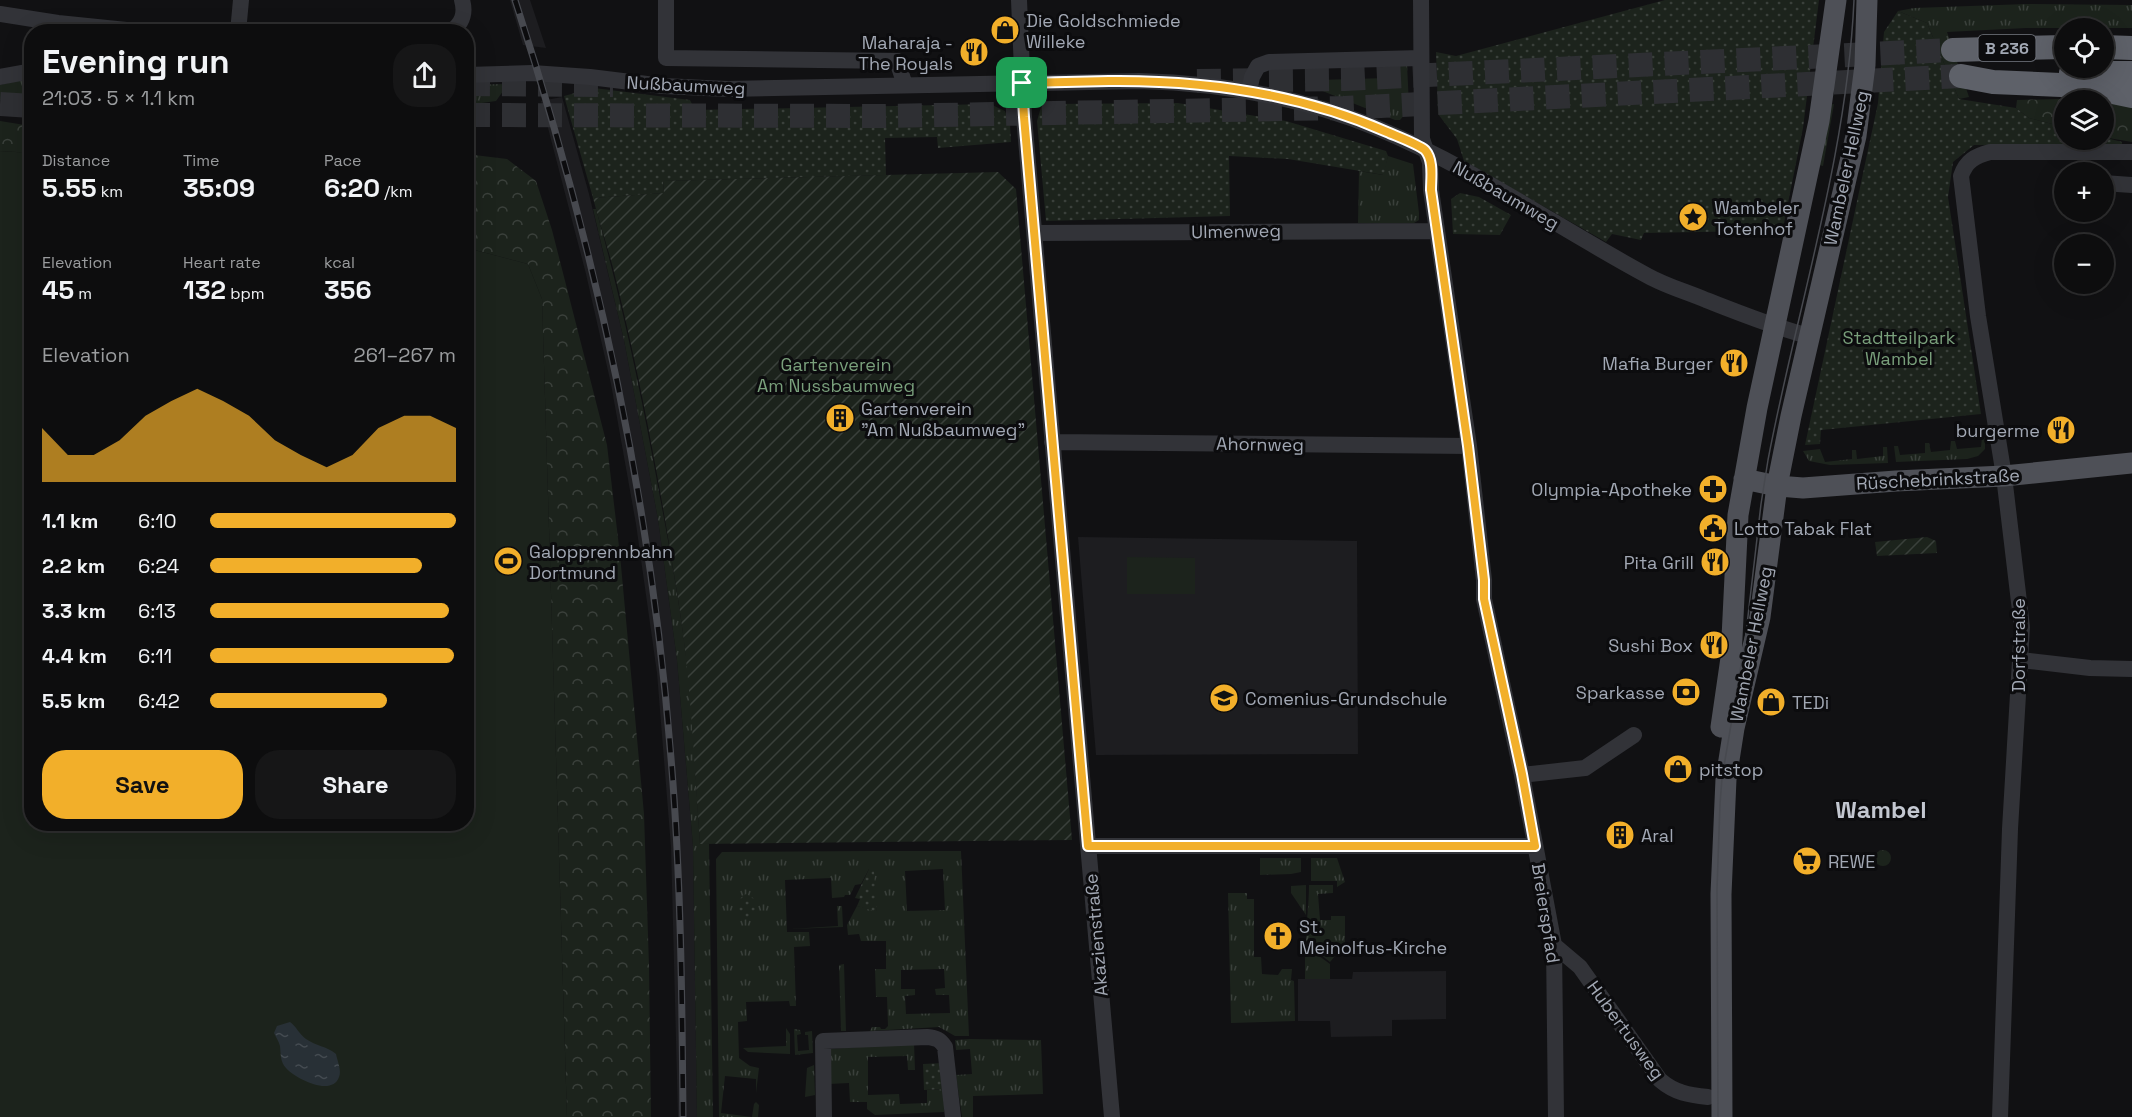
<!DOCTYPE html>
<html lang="en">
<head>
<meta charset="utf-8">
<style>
	:root { --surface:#0d0d0e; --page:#161617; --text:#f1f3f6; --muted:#9a9c9e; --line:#2d2d2e; --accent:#f2af2a }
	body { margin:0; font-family:"Space Grotesk",sans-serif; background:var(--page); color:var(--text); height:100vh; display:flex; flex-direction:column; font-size:22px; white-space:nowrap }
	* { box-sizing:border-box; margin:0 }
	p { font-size:20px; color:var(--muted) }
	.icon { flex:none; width:33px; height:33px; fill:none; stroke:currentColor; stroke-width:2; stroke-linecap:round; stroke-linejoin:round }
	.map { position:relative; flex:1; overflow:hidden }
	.side { position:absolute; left:24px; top:24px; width:450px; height:807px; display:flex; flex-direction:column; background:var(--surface); border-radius:24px; box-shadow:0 6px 24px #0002,0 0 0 2px var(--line) }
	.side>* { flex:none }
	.fabs { position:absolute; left:2054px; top:18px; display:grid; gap:12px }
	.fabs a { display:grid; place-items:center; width:60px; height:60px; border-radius:50%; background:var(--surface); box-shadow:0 6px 24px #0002,0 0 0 2px var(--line); font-size:30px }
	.pin { position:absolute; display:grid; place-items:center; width:51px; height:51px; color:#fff; margin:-26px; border-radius:12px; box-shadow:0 3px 9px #0006 }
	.round { display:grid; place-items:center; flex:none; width:63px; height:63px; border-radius:24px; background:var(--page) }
	.summary { display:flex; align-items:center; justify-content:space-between; height:102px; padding:0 18px }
	h1 { font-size:33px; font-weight:600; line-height:45px }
	.metrics { display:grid; grid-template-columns:repeat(3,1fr); gap:9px; height:102px; padding:6px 18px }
	.metrics div { display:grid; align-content:center }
	.metrics b { font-size:26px; font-weight:600 }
	.metrics small { font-size:16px; font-weight:400 }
	.metrics p { font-size:16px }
	.chart { height:168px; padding:12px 18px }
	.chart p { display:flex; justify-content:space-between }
	.chart svg { width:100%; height:108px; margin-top:6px; fill:var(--accent); opacity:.7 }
	.cta { display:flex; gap:12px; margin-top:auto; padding:12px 18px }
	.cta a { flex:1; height:69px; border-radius:24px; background:var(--accent); color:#111; font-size:24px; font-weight:600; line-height:69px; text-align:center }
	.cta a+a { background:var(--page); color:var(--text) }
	ul { padding:0 18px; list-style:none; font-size:20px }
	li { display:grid; grid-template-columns:96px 72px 1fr; align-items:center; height:45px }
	li i { height:15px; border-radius:8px; background:var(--accent) }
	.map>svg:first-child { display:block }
</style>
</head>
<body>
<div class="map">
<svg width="2132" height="1117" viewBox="0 0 2132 1117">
	<defs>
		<pattern id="grass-tufts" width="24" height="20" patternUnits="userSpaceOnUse" patternTransform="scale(1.5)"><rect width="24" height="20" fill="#1c231c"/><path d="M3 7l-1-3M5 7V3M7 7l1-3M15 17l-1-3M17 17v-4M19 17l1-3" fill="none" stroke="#3a403b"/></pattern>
		<pattern id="forest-crowns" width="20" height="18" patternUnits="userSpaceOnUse" patternTransform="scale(1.5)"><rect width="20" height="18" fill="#1c231c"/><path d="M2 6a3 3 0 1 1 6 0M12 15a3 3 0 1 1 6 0" fill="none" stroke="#3a403b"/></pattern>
		<pattern id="park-dots" width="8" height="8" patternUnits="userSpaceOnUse" patternTransform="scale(1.5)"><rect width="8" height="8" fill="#1c231c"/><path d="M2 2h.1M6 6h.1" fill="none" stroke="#3a403b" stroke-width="1.8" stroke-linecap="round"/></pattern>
		<pattern id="garden-furrows" width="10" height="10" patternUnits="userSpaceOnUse" patternTransform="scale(1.5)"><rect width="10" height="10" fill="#1c231c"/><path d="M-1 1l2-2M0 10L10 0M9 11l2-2" fill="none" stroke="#3a403b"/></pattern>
		<pattern id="water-ripples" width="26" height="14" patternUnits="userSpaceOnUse" patternTransform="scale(1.5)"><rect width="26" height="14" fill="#283036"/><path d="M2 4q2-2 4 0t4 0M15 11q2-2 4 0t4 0" fill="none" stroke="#444b51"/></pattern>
	</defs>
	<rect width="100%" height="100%" fill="#111113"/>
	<path fill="#1d1d20" d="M510,0H530L546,48L523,45Z
		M562,97L589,194L624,340L658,519L677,660L693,846L697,1117H678L671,847L657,673L636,524L611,384L586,274L541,101Z
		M1078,537L1357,541L1358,754L1096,755Z
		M1446,971V1019L1392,1020V1036L1331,1037L1330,1021H1298V979H1352L1353,972Z"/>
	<path fill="url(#grass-tufts)" fill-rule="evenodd" d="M2027,4L2132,5V28H2026L1947,32L1969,97L1959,99L1927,23L1898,11L1914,8Z
		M1407,64L1409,106L1407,112L1400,120H1395L1315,88L1318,80L1388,78L1394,65Z
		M31,78V97L0,100V85Z
		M508,84L496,101L467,105V85Z
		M1834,104L1823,166L1819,165L1829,105Z
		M1388,156L1413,164L1419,213V220L1414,223H1358L1359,171L1383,175Z
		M593,209H596C622,302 642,397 659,492C671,555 682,617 689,681C694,735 696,789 700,844H709L713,1117H697L693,846L677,660L658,519L624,340Z
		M1985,437V449L1978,456L1967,459L1896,462L1894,446H1898L1900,455L1925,453V443H1929L1931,452L1950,450L1951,441H1955L1957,449L1981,447L1982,438Z
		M1883,447H1887L1888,463L1830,465L1809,461L1803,451L1820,449L1825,462L1852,459V450H1856L1857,459L1883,456Z
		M1875 858a8 8 0 1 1 16 0a8 8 0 1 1-16 0Z
		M872,851H961L969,1036H955L939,1027L870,1031L872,1027H880L881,1029H885L888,1026L887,997H876L875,969H886V941H861L859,934L848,935L847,925L857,906L877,911L869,869L861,884L855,885L850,895H845L844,897L832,898L831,878L785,880L787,932H809L810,946L794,947L796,1006H790L789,1001L746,1002L747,1021L738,1022L739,1058L750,1066L759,1068L756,1093V1079L725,1076L721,1113L752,1117L754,1104L756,1102L759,1105L758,1117H719L716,859L722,852ZM943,869L945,910L907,911L905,871ZM944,969L945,988L935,989L936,995H949L950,1013L906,1014L905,996L915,995V989H901V970Z
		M1260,858H1301V872L1291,874L1260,875Z
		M1311,858H1337L1345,882L1337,887V881H1311Z
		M1306,885V915L1291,893V886Z
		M1309,885H1333V893L1318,894L1320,920H1331V916H1345V944L1330,962L1306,943C1306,923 1309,905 1309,885Z
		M1228,893H1247V899H1254V957H1261L1262,974L1278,975L1282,969H1292L1291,980L1294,981L1295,1021L1231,1023Z
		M837,906H842L843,927L791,929L838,926Z
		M1305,951H1312L1330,964V979H1305Z
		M844,964L846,1031H841L839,965Z
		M786,1028L790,1034V1054L748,1052L743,1048L786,1046Z
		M794,1029L800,1030L801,1034L797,1035L798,1051L809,1050L808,1035H805V1032L812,1031L813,1053L795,1055Z
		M970,1039L1041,1040L1043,1094L973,1096V1117H962L956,1075L972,1074L970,1049L956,1050L955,1040Z
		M914,1043L915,1070H908L907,1056L868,1057V1095L899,1094L900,1104L927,1103V1090L944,1089V1112L875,1115L867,1109V1102H850L849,1083L828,1084L831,1049Z
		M814,1065L815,1095L805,1097L807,1068Z"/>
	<path fill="url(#forest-crowns)" d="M2098,98L2132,106V142L2103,137V100H2064V127L2029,118L2016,108L2017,100Z
		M0,121L31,126V153L0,151Z
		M466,154L507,159L536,181L552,230L607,445L620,555L644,814L649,966L651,1117H567L542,299L528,264L467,248Z"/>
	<path fill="url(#park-dots)" d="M1665,0H1819L1803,128L1781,238L1756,231L1644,233L1641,240L1612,234L1606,242L1464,161L1457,139L1438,114L1436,52L1456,56Z
		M1898,11L1927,23L1959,99L2016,108L2029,118L2064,127V140H2103V137L2122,142V146L1974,145L1953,162L1948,197L1981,414L1821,430L1820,444L1805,445L1878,103L1884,32Z
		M594,88L690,100L695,110L990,104L1005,111L1010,124L1011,142L938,148L937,137L885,138L886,175L663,181L664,193L593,198L564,96Z
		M1178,103L1286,121L1386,151L1388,156L1384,175L1288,159L1229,156L1230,216L1046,221L1037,121L1041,107L1049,104Z
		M1460,193L1479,197L1511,215L1500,235L1453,234L1451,199Z
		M869,869L874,871L877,912L857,906L860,899L855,898Z
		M746,894L755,899L756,908L754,917L742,920L737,906L738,900Z
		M943,1063L944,1089L924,1090L923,1064Z"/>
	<path fill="url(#garden-furrows)" d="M998,172L1016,189L1072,840L700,844C694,762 691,680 678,599C661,490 640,375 613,268C607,245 599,221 593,198L664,193L663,181Z
		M1927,537L1936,541L1937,553L1877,556L1875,542Z"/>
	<path fill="#1c231c" d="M0,151L32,153V824H466L467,248L528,264L542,299L567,1117H0Z
		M1127,557L1195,558V594H1127Z"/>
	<path fill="url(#water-ripples)" d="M290,1022C296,1026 299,1034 306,1039C316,1046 326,1046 336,1054C337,1060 342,1071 339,1077C332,1097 296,1079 286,1068C280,1061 281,1055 280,1046C279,1042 276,1037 274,1033L277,1026Z"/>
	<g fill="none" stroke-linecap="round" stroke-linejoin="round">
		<path stroke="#2e2f33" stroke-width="24" stroke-dasharray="24 12" stroke-linecap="butt" d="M1197,81L1345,79L1953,50
			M466,84L613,85
			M0,104L32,106
			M466,115L881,116L1344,108L1961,76"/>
		<path stroke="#323338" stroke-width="16" d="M666,0V58L897,61L905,85
			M1019,0L1024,117L1112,1117
			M1421,0L1422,139L1430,162L1431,190L1469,446L1484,580V599L1522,775L1554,945L1556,1117
			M0,14L58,23L146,32
			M238,32L241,0
			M450,32C462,24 466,14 462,0
			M466,75L532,73L590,77L663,86L727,89L1139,81C1221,83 1301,97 1377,128C1472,167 1557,227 1648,276C1666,286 1687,292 1706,300C1740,313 1773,327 1809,336
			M0,77L32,71
			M1249,91L1252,77L1258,66L1269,62L1421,58
			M2103,183L2132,185
			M1035,233L1437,231
			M1052,442L1469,446
			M2021,660L2090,668L2132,669
			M1522,775L1585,768L1634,735
			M1088,846H1535
			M1554,945L1580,967L1660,1080C1675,1093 1689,1095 1708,1097
			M824,1117L823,1041L927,1037C936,1038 940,1039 945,1047L953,1117
			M2000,1117L2010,829L2022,627L2004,476L1978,316L1961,176C1966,161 1975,156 1990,152H2132"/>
		<path stroke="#4e5057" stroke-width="21" d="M1744,479L1777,486L1803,488L1896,481L2004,476L2132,463
			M1721,727L1731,658L1738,515L1757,408L1819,121L1836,0
			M1722,1117L1721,894L1726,779L1734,728L1760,617L1777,486L1791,416L1856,136L1865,65L1867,0"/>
		<path stroke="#5e6169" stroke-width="24" d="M2103,47L2132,48
			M1953,50L2064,47
			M2071,73H2132
			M1961,76L1993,82L2084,86L2132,96"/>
		<path stroke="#47494f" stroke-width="1.5" d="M1718,1117L1717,889L1720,804L1722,778L1745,642L1761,504L1768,460C1797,307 1847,157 1854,0"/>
		<g stroke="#47494f" stroke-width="7">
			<path id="rail" d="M515,0C595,246 651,499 671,758C681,877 682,997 683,1117"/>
		</g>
		<use href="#rail" stroke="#0c0c0e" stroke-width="4.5" stroke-dasharray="14" stroke-linecap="butt"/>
	</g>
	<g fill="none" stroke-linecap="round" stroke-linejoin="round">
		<g stroke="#fff" stroke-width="12">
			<path id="route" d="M1109,81C1205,80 1299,93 1387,132C1396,136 1418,144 1425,150C1434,160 1431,178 1431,190L1468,446L1484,580V599L1522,774L1535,846H1088L1024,117L1022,83Z"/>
		</g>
		<use href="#route" stroke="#f2af2a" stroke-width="8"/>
	</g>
	<defs>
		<g id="shop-disc" transform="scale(1.5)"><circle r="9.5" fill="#f2af2a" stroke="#0c0c0e"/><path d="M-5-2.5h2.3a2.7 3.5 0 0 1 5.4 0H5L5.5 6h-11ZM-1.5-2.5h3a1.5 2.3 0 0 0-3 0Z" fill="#111"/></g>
		<g id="restaurant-disc" transform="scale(1.5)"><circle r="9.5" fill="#f2af2a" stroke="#0c0c0e"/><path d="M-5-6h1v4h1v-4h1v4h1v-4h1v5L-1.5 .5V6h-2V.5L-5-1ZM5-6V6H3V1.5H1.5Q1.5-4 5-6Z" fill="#111"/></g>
		<g id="sight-disc" transform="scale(1.5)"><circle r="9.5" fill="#f2af2a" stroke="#0c0c0e"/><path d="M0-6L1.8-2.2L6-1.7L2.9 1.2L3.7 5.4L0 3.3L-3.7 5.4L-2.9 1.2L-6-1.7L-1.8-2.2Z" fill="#111"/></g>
		<g id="building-disc" transform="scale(1.5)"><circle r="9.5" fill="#f2af2a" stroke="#0c0c0e"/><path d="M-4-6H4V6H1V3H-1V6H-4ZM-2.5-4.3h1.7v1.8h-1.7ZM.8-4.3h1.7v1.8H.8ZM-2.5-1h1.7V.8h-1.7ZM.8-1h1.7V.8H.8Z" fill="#111"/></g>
		<g id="pharmacy-disc" transform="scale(1.5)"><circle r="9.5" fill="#f2af2a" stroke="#0c0c0e"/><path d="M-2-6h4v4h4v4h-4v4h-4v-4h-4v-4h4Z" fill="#111"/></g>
		<g id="civic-disc" transform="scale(1.5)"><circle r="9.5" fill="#f2af2a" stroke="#0c0c0e"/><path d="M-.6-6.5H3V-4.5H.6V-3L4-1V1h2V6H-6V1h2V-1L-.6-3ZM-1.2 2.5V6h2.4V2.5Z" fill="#111"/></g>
		<g id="stadium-disc" transform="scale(1.5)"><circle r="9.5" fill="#f2af2a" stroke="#0c0c0e"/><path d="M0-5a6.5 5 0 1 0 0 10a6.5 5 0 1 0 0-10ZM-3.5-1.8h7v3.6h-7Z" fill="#111"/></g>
		<g id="bank-disc" transform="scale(1.5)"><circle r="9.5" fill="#f2af2a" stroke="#0c0c0e"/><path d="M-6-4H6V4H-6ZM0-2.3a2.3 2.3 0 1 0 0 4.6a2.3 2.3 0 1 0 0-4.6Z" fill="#111"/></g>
		<g id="school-disc" transform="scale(1.5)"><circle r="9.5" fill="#f2af2a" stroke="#0c0c0e"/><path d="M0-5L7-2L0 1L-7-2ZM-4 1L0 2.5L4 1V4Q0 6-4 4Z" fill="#111"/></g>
		<g id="supermarket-disc" transform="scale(1.5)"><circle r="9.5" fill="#f2af2a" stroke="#0c0c0e"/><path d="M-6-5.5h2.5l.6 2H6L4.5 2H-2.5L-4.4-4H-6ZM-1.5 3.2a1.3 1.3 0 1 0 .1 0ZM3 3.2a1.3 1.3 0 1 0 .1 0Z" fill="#111"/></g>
		<g id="church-disc" transform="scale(1.5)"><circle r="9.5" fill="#f2af2a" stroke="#0c0c0e"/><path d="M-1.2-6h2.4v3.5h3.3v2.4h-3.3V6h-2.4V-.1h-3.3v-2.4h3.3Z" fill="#111"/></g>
	</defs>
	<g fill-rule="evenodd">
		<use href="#shop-disc" x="1005" y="30"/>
		<use href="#restaurant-disc" x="974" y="52"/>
		<use href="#sight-disc" x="1693" y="217"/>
		<use href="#restaurant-disc" x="1734" y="363"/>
		<use href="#building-disc" x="840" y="418"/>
		<use href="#restaurant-disc" x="2061" y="430"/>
		<use href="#pharmacy-disc" x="1713" y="489"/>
		<use href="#civic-disc" x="1713" y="528"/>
		<use href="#stadium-disc" x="508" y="561"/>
		<use href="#restaurant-disc" x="1715" y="562"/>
		<use href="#restaurant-disc" x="1714" y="645"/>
		<use href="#bank-disc" x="1686" y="692"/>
		<use href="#school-disc" x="1224" y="698"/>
		<use href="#shop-disc" x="1771" y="702"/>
		<use href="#shop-disc" x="1678" y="769"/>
		<use href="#building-disc" x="1620" y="835"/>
		<use href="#supermarket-disc" x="1807" y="861"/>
		<use href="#church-disc" x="1278" y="936"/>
	</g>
	<g text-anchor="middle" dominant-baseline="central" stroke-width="6" stroke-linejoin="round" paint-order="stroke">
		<rect fill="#0c0c0e" stroke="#757982" stroke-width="1.5" x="1978.5" y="35" width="57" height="26" rx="4.5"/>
		<g font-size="16" font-weight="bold" fill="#a2a8b4">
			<text x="2007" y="48">B 236</text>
		</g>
		<g font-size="18" fill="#a2a8b4" stroke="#0c0c0e" text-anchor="start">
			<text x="1026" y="20">Die Goldschmiede<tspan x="1026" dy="21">Willeke</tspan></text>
			<text x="953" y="42" text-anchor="end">Maharaja -<tspan x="953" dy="21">The Royals</tspan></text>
			<text x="1714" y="207">Wambeler<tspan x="1714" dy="21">Totenhof</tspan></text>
			<text x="1713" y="363" text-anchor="end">Mafia Burger</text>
			<text x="861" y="408">Gartenverein<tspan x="861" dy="21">"Am Nußbaumweg"</tspan></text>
			<text x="2040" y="430" text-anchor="end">burgerme</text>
			<text x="1692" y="489" text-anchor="end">Olympia-Apotheke</text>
			<text x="1734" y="528">Lotto Tabak Flat</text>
			<text x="529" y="551">Galopprennbahn<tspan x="529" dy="21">Dortmund</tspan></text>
			<text x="1694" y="562" text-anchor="end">Pita Grill</text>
			<text x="1693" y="645" text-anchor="end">Sushi Box</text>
			<text x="1665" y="692" text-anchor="end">Sparkasse</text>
			<text x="1245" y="698">Comenius-Grundschule</text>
			<text x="1792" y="702">TEDi</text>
			<text x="1699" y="769">pitstop</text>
			<text x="1641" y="835">Aral</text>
			<text x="1828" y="861">REWE</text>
			<text x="1299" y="926">St.<tspan x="1299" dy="21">Meinolfus-Kirche</tspan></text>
		</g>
		<g font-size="18" fill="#a2a8b4" stroke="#0c0c0e">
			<text transform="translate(686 85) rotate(3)">Nußbaumweg</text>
			<text transform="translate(1846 168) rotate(-78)">Wambeler Hellweg</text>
			<text transform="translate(1506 195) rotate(30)">Nußbaumweg</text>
			<text transform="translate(1236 231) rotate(-1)">Ulmenweg</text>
			<text transform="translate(1260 444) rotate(1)">Ahornweg</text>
			<text transform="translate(1938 479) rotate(-3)">Rüschebrinkstraße</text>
			<text transform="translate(1751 644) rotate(-79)">Wambeler Hellweg</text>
			<text transform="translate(2018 645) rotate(-90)">Dorfstraße</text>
			<text transform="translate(1546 913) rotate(81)">Breierspfad</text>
			<text transform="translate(1096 935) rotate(-95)">Akazienstraße</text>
			<text transform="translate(1626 1030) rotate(54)">Hubertusweg</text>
		</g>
		<g font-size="18" fill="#799f7b" stroke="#0c0c0e">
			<text x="1899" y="337">Stadtteilpark<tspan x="1899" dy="21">Wambel</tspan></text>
			<text x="836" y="364">Gartenverein<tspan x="836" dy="21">Am Nussbaumweg</tspan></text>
		</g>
		<g font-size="24" font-weight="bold" fill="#c3c7d0" stroke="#0c0c0e">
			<text x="1881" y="809">Wambel</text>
		</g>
	</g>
</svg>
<div class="fabs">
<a><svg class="icon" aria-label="locate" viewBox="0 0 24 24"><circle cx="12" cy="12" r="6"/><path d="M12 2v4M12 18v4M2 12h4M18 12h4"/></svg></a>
<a><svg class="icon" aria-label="layers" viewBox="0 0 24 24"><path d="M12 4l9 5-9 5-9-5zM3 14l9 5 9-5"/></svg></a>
<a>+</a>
<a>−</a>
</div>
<div class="pin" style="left:1022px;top:83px;background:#1e9e55"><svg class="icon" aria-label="arrive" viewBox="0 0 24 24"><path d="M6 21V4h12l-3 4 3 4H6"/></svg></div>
<section class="side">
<div class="summary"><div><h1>Evening run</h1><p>21:03 · 5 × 1.1 km</p></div><a class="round"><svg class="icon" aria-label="share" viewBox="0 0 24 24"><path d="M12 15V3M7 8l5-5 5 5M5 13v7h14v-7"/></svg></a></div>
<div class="metrics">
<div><p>Distance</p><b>5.55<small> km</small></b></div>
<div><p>Time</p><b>35:09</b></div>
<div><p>Pace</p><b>6:20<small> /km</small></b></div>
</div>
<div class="metrics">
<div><p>Elevation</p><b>45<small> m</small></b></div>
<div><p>Heart rate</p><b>132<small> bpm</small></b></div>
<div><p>kcal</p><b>356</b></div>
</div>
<div class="chart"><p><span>Elevation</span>261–267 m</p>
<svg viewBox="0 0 160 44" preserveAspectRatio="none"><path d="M0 44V22L10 33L20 33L30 27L40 17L50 11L60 6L70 11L80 17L90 27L100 33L110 38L120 33L130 22L140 17L150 17L160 22V44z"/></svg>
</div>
<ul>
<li><b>1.1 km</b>6:10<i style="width:100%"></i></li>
<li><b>2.2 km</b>6:24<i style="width:86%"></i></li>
<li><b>3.3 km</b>6:13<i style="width:97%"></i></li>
<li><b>4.4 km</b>6:11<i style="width:99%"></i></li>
<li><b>5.5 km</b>6:42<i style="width:72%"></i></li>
</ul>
<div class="cta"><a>Save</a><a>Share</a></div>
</section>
</div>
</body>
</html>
